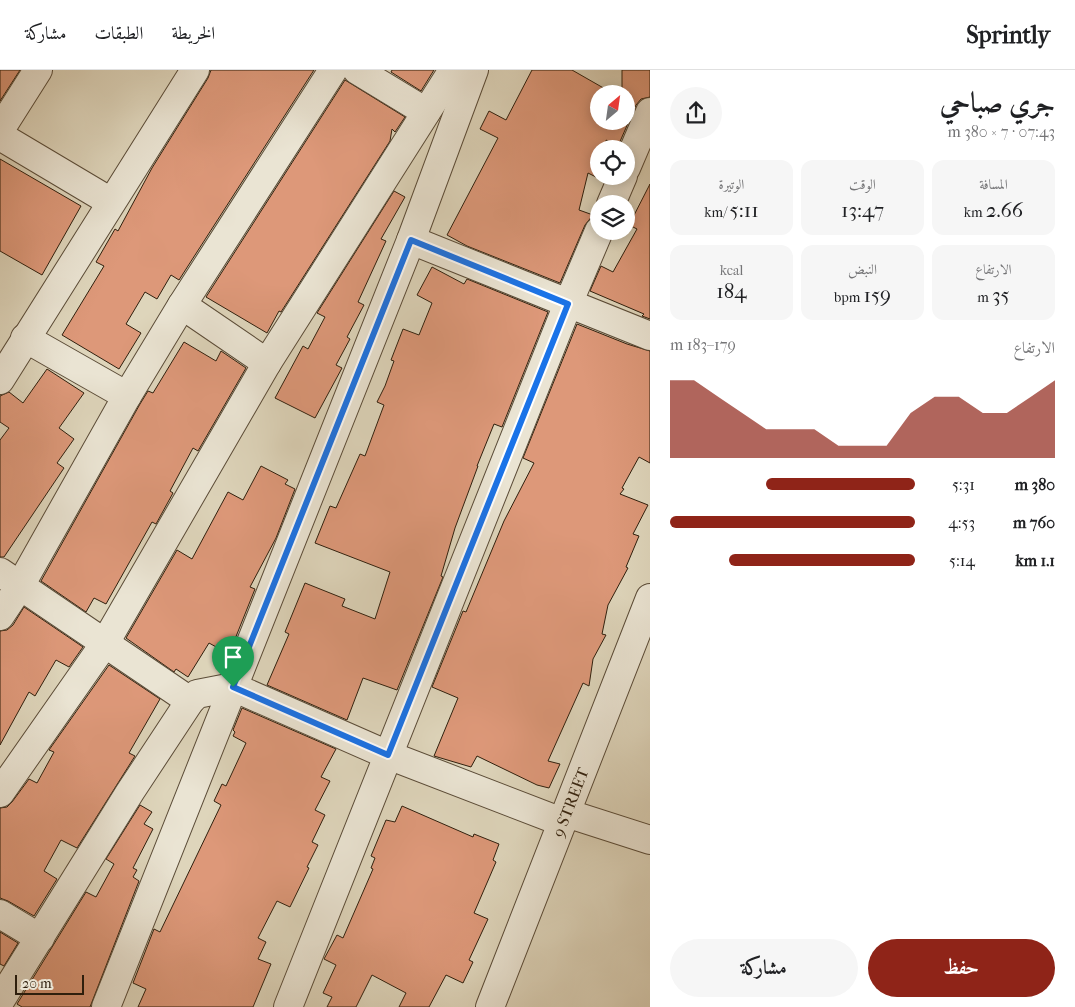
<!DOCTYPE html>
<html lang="ar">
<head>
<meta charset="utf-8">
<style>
	:root { --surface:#fff; --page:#f6f6f6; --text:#202124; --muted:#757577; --line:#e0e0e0; --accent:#8f2418 }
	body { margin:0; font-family:"IM FELL French Canon",Amiri,serif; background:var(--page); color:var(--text); direction:rtl; height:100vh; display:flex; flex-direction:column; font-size:19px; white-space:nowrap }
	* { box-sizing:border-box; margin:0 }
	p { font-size:16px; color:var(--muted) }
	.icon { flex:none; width:28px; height:28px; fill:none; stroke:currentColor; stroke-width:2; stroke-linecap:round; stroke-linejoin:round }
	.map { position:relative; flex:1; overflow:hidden; direction:ltr }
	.details { display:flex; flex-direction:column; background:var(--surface); width:425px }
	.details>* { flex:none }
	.needle { width:32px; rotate:29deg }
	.tools { position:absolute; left:590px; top:15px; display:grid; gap:10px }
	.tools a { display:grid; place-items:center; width:45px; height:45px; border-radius:50%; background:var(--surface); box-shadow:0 2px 12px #0003; font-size:25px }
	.scale { position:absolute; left:15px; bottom:12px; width:69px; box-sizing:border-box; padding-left:5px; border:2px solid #2f1f0d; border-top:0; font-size:14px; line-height:18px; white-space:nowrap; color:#2f1f0d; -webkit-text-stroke:4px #eae4d3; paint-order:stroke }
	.pin { position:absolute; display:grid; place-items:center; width:42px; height:42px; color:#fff; margin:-51px -21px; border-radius:50% 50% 50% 0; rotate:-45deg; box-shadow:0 0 5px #0007 }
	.pin .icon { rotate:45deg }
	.round { display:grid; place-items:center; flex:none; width:52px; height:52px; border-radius:26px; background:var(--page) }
	.summary { display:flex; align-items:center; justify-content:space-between; height:85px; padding:0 20px }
	h1 { font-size:28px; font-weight:600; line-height:38px }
	.figures { display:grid; grid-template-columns:repeat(3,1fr); gap:8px; height:85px; padding:5px 20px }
	.figures div { display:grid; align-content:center; border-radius:12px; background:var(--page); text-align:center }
	.figures b { font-size:21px; font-weight:600 }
	.figures small { font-size:14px; font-weight:400 }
	.figures p { font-size:14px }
	.chart { height:140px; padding:10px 20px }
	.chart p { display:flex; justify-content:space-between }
	.chart svg { width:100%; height:90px; margin-top:5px; fill:var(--accent); opacity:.7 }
	.primary-button { display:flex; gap:10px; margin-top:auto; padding:10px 20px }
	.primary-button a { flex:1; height:58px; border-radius:30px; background:var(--accent); color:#fff; font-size:20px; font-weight:600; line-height:58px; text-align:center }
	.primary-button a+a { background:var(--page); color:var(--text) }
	ul { padding:0 20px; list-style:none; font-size:16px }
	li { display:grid; grid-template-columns:80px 60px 1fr; align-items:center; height:38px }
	li i { height:12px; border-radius:6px; background:var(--accent) }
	header { display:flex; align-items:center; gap:30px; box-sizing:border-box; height:70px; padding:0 25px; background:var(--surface); border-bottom:1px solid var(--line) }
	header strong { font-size:24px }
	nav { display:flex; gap:28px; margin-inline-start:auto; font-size:18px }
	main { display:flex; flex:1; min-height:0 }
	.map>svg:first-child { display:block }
</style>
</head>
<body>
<header>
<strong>Sprintly</strong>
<nav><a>الخريطة</a><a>الطبقات</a><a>مشاركة</a></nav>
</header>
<main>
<section class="details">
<div class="summary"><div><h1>جري صباحي</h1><p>07:43 · 7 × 380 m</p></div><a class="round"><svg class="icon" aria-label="share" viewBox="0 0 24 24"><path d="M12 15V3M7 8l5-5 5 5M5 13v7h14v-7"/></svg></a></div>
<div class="figures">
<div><p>المسافة</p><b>2.66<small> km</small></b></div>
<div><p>الوقت</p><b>13:47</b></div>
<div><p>الوتيرة</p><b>5:11<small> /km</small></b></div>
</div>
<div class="figures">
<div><p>الارتفاع</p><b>35<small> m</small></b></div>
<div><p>النبض</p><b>159<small> bpm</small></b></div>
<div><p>kcal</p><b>184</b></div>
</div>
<div class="chart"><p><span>الارتفاع</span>179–183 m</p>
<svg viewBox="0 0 160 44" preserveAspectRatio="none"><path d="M0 44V6L10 6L20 14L30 22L40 30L50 30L60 30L70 38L80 38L90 38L100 22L110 14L120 14L130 22L140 22L150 14L160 6V44z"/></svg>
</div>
<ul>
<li><b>380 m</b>5:31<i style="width:61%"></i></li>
<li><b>760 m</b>4:53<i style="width:100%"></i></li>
<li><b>1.1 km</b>5:14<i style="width:76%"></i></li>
</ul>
<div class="primary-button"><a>حفظ</a><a>مشاركة</a></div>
</section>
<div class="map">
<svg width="650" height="937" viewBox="0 0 650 937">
	<rect width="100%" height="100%" fill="#ded5bb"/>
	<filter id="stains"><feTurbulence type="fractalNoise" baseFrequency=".004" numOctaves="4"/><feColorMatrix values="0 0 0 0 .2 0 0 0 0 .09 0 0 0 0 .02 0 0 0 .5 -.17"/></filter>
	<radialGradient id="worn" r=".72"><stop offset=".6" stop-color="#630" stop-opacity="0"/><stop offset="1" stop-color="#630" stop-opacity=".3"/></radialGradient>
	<path fill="#dd9879" stroke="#2f1f0d" d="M0,0H20L0,31Z
		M211,0H314L179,210L171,205L157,229L145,222L126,254L141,263L119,299L62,265L104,196L96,192L115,159L118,161L152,98L208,8Z
		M392,0H434L421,21L391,2Z
		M532,0H572L614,24H599V51H626V24H622V0H650V27L641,29L636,35L618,76L606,70L607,79H599V106H606L604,111L588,103L579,140L593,145L585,155L560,213L467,176L447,165L498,68L480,59L489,41L506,50Z
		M345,10L405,47L395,62L392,59L390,71L281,242L279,241L267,263L206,227Z
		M0,89L81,136L42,205L0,181Z
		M650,114V249L642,246L644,244L590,221L601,196L613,202L637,159L629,155Z
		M394,121L405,127L381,169L386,171L358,232L364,235L347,267L350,269L336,295L342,298L315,348L275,328L303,276L308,279L325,247L317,243Z
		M432,197L464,214L467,209L548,242L502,357L494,354L477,396H478L455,458L441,506L443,507L397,620L363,608L347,650L267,615L289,564L285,562L305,513L345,529L342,536L375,549L390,502L315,473L330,436L336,438L360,384L365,386L384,335L377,332L385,316L394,291L391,290L403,259L419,265L432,233L417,225Z
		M577,254L627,274L650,281V393L639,387L622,418L624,419L620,424L648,435L633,464L639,466L626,497L628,498L608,535L602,564L606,565L593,589L589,616L583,613L548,691L560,694L549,718L537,715L477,686L471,697L434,686L458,628L432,617L463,541L466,542L504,451L534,393L523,388Z
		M184,272L216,291L221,281L246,298L198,381L193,378L170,421L173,423L156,454L152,452L106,534L94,528L86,542L41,511L140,334L148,321L153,323Z
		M47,299L84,323L59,358L74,369L57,393L64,398L4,487H0V370L9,358L0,352V326L9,322L23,333Z
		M261,396L288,410L285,414L295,419L276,468L250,517L255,519L229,584L209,573L188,607L176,599L174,602L126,568L177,480L192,489L228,422L243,430Z
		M24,537L83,577L69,597L56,590L35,626L29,622L0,675V561L7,560L13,555Z
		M109,595L160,629L129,683L135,686L77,778L61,770L44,801L57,809L34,846L8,831L0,828V738L7,737L12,732L29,709L37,713L54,682L49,680Z
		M242,638L336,679L321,707L330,711L315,740L325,745L312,772L318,775L307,797L309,798L290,837L277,831L258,868L266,872L258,889L271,894L253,937H138L146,919L133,913L154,859L160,862L221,735L214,731L222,714L226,716L246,673L233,666L235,662L233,660Z
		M140,735L152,742L144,754L153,759L133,798L137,800L133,807L139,811L90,937H22L17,934L86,822L96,827L114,794L106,789Z
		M402,736L473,767L474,764L499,774L493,790L496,792L474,843L488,849L469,890L473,892L463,913L446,905L429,937H399L406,923L372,905L356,937H327L332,927L323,923L336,895L324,889L337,865L343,868L373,799L371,798L375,788L371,786L386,750L395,752Z
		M0,862L18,873L4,896L0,894Z"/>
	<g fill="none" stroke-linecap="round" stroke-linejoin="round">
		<g stroke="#5b4c38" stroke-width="30">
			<g id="minor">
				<path d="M357,0L426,42"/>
				<path d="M0,60L38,0"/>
				<path d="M0,66L111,132"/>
				<path d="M626,98L650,42"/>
				<path d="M611,134L623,106"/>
				<path d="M411,170L650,266"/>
				<path d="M182,235L267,293"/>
				<path d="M25,268L127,326"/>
				<path d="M0,310L195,0"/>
				<path d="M0,502L190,631"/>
				<path d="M0,546L20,516L127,326L182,235L333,0"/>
				<path d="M0,723L105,573L267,293L453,0"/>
				<path d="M566,743L650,770"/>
				<path d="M0,844L40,868"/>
				<path d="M0,931L130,722L190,631L197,624L233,617L388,685L562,752"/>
				<path d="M106,937L411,170L474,0"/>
				<path d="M288,937L568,234L599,161"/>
				<path id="s1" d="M490,937L650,528"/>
			</g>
		</g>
		<use href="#minor" stroke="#eae4d3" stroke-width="28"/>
	</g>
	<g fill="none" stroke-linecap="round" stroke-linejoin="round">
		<g stroke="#fff" stroke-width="10">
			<path id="route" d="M411,170L568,234L388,685L233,617Z"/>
		</g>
		<use href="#route" stroke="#1a73e8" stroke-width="6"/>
	</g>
	<g text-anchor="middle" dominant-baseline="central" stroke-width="4.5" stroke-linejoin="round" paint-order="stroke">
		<g font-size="16" fill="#2f1f0d" stroke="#eae4d3">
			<text stroke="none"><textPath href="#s1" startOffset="220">9 STREET</textPath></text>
		</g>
	</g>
	<rect width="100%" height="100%" filter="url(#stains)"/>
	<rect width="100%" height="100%" fill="url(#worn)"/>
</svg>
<div class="tools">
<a><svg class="needle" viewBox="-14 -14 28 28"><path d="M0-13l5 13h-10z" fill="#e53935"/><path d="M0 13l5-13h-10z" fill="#757577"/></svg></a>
<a><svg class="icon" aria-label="locate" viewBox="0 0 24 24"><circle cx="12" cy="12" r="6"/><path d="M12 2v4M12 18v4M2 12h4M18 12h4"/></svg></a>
<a><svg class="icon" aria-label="layers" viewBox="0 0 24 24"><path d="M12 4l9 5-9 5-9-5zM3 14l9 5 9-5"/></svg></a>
</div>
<div class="scale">20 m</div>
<div class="pin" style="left:233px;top:617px;background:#1e9e55"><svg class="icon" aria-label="arrive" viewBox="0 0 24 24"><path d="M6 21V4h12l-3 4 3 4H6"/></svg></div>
</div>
</main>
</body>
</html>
